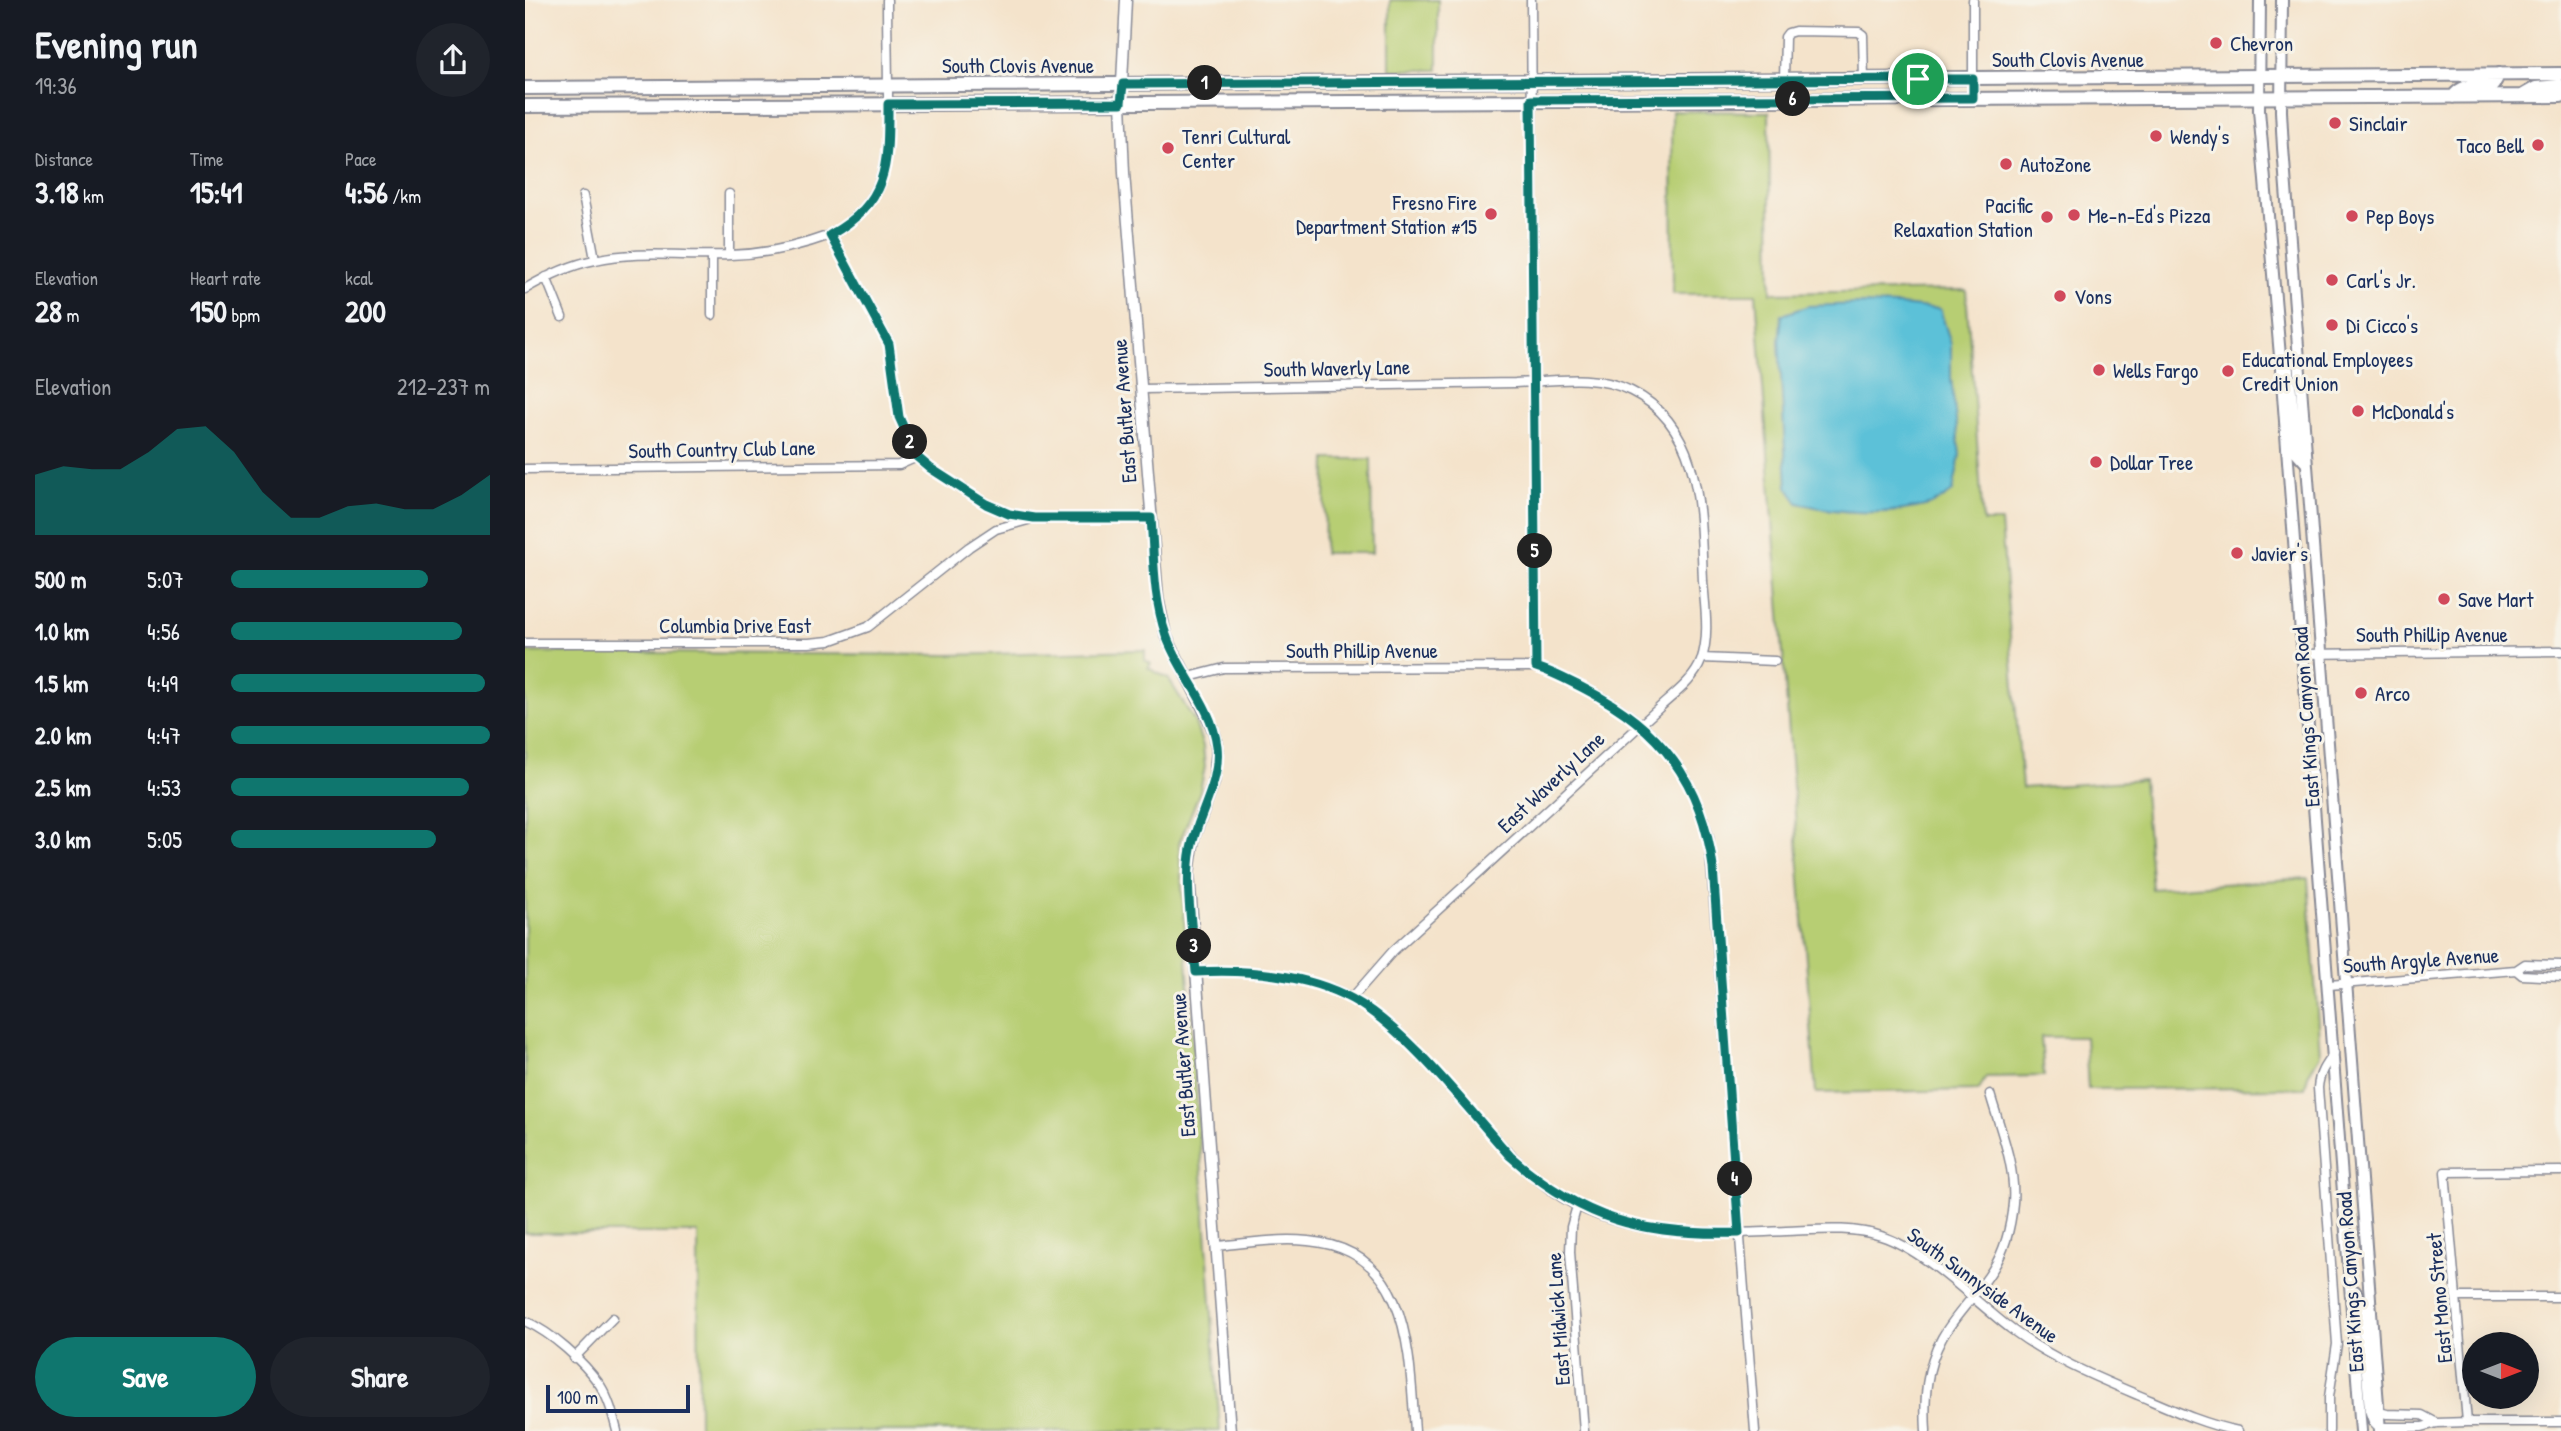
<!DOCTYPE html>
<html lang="en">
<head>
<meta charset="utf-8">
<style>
	:root { --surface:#171b24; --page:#20242c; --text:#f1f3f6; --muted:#9ea1a6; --accent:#0f766e }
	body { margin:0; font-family:"Patrick Hand",sans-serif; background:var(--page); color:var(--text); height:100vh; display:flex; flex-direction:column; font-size:26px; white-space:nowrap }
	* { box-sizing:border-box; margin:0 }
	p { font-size:23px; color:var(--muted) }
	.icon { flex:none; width:38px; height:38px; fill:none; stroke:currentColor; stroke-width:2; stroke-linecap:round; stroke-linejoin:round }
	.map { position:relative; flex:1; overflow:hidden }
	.panel { display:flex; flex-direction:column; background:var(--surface); width:525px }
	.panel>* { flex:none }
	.needle { width:46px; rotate:90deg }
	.tools { position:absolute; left:1937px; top:1332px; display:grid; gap:14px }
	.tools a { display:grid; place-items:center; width:77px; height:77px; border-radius:50%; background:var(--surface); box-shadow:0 7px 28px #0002; font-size:35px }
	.scale { position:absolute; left:21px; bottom:18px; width:144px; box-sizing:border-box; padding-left:7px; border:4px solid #1b2f5e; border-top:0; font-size:19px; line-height:24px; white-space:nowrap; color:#1b2f5e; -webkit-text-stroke:5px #f7f3e8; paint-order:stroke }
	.pin { position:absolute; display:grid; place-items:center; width:60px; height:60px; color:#fff; margin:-30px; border:4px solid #fff; border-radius:50%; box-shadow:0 2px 7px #0007 }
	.km { position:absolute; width:35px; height:35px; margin:-18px; border-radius:50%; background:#222; color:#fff; font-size:19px; line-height:35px; text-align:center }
	.round { display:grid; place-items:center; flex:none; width:74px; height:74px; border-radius:37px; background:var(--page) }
	.overview { display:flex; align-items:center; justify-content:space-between; height:119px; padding:0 35px }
	h1 { font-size:38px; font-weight:700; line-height:52px }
	.metrics { display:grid; grid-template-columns:repeat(3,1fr); gap:10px; height:119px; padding:7px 35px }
	.metrics div { display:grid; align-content:center }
	.metrics b { font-size:30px; font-weight:700 }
	.metrics small { font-size:19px; font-weight:400 }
	.metrics p { font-size:19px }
	.chart { height:196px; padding:14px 35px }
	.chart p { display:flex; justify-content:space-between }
	.chart svg { width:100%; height:126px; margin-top:7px; fill:var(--accent); opacity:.7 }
	.button { display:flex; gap:14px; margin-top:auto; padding:14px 35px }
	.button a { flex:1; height:80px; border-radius:42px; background:var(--accent); color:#fff; font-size:28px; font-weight:700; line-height:80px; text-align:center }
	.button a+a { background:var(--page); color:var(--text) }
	ul { padding:0 35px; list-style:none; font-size:23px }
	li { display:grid; grid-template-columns:112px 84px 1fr; align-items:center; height:52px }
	li i { height:18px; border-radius:9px; background:var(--accent) }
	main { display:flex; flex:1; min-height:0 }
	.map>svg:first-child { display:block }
</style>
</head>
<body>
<main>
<section class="panel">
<div class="overview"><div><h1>Evening run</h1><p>19:36</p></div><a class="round"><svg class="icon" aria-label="share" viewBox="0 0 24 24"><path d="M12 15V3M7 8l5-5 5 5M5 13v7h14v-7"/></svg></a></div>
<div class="metrics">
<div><p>Distance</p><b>3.18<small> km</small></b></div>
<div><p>Time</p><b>15:41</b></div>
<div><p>Pace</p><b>4:56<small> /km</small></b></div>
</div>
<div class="metrics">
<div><p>Elevation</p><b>28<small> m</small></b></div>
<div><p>Heart rate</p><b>150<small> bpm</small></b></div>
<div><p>kcal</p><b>200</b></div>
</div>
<div class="chart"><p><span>Elevation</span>212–237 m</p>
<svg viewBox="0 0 160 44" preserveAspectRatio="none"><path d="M0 44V23L10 20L20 21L30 21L40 15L50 7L60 6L70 15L80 29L90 38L100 38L110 34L120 33L130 35L140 35L150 30L160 23V44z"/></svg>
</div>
<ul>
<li><b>500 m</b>5:07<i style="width:76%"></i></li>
<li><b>1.0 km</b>4:56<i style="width:89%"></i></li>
<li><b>1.5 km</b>4:49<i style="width:98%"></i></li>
<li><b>2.0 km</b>4:47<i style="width:100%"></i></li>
<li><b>2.5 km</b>4:53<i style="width:92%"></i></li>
<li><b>3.0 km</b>5:05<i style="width:79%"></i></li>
</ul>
<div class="button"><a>Save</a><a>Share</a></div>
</section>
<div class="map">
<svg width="2036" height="1431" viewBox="0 0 2036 1431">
	<rect width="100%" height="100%" fill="#f7f3e8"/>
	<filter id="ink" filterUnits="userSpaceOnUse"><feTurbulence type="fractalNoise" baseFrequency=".0143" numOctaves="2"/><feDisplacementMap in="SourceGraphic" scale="14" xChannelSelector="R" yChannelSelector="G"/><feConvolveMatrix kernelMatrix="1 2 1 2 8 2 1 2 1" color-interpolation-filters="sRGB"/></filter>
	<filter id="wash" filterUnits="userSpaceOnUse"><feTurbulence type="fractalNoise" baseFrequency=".00686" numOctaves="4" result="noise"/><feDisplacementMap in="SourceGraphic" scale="28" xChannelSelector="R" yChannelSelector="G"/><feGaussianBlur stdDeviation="1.57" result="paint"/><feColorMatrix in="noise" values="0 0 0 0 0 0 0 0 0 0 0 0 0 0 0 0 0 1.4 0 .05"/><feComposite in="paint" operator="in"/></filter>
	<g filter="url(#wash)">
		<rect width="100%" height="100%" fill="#f4e3cb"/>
		<path fill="#b7ce73" stroke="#697e68" stroke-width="2" d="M865,0H913V70H865Z
			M1147,111L1244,112L1246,293L1441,290L1458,522H1476L1497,788L1618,780L1627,889L1783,878L1795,1055L1783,1075L1780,1088L1563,1089L1560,1037H1516L1519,1076L1461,1077L1454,1090L1291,1093L1231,294H1148Z
			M801,459H846L847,553H799Z
			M620,650V660L626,664L623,668L643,678L669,720L678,746L680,767L675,791L654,844L695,1431H174L173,1233H0V652L424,655Z"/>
		<path fill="#5bc1d8" stroke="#3b789b" stroke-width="2" d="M1334,304L1375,305L1415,309L1426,344V378L1435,455L1428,491C1421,496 1412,503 1404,505C1362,516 1314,514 1273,503L1262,487L1254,341L1257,315L1283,306Z"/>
	</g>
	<g filter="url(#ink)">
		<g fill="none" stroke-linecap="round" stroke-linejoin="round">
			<g stroke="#888994" stroke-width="11">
				<path id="minor" d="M362,0C362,32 363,65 363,97C363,159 365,202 305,235L364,343L374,417L392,457L405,468L461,504L484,514L509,518H626
					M1006,0L1011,667C1029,672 1045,681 1061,689C1129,724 1163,765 1184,838L1230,1431
					M1259,80L1260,37L1263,33L1270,31L1334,32L1338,35L1339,80
					M1448,98V0
					M204,194V255
					M58,196L70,259
					M187,256V315
					M21,277L37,317
					M0,289C22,276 45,265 70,260C113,250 160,257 205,255C240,254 272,247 305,235
					M617,389L990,383C1029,381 1070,373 1106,391C1178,426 1175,513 1178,581C1180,607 1185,636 1176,661C1169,680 1149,694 1134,708L868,951L826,999
					M0,469L374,465L392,457
					M0,643H284L304,641L343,627L444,547L471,529L503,520
					M1778,654L2036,651
					M1177,658L1250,661
					M664,677L699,668L1011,667
					M1991,970L1997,975L2036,977
					M671,972C719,969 785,975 828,999C879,1028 917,1080 956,1123C984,1154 1013,1185 1050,1205C1114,1238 1191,1234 1261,1231C1292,1230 1325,1226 1356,1236C1400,1250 1448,1300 1486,1329C1525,1358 1568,1376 1613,1395C1646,1409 1678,1424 1713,1431
					M1804,985L1991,970L2000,964L2036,965
					M1052,1206L1046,1227L1045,1252L1059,1431
					M692,1246C722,1243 753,1238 783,1241C886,1250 884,1353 890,1431
					M1931,1297H2036
					M0,1321C27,1333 58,1361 75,1385C84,1399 88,1415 92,1431
					M49,1358L88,1318
					M1854,1412L1862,1414L1897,1415L1912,1423
					M1942,1422L1920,1172L2036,1171
					M1855,1427H1897L1912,1423L1942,1422H2036
					M1401,1431C1399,1398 1401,1367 1417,1338C1431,1313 1453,1294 1468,1269C1480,1250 1486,1225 1488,1203C1491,1166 1475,1129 1465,1094
					M1804,1431V1397L1812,1344L1793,1088C1794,1073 1800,1065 1809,1053"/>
			</g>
			<g stroke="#888994" stroke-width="13">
				<path id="tertiary" d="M601,0L596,103L599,173L633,598L641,636L684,720L690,735L692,750L689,782L669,837L664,874L705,1431"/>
			</g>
			<g stroke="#888994" stroke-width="14">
				<path id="secondary" d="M1735,0L1734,110L1756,368L1836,1431
					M1757,0L1756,111L1758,148L1855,1431
					M1755,354L1763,361L1772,453L1781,463
					M1830,1291L1837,1308L1845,1410L1849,1421L1855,1427"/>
			</g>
			<g stroke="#888994" stroke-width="16">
				<path id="primary" d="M0,88L2036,74
					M1997,96L2011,88L2036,86
					M1928,97C1938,83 1952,86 1968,85L1974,74
					M0,106L2036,96"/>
			</g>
			<use href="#minor" stroke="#fff" stroke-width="8"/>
			<use href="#tertiary" stroke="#fff" stroke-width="10"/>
			<use href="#secondary" stroke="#fff" stroke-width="10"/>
			<use href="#primary" stroke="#fff" stroke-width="12"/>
		</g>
	</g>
	<g fill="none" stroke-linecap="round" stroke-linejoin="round" filter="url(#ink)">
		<g stroke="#fff" stroke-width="14">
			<path id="route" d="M1393,79H1448V98L1006,100L1011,667C1028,672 1044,681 1060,689C1136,728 1177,782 1188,867L1214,1233C1119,1236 1057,1220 985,1156C942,1108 882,1029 827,999C781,974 721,969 671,972C668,935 659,884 666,849C673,813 696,784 692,746C687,705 654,673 641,635C628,598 629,557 626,518H509L484,514L461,504L405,468L392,457L374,417L364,344L305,235C364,202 363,165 363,104L596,103L598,84Z"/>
		</g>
		<use href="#route" stroke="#0f766e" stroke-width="9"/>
	</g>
	<g fill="#d1495b" stroke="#f7f3e8" stroke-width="2.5">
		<circle cx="1691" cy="43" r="7"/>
		<circle cx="1810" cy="123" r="7"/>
		<circle cx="1631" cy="136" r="7"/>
		<circle cx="2013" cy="145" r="7"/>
		<circle cx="643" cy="148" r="7"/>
		<circle cx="1481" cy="164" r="7"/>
		<circle cx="966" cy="214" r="7"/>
		<circle cx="1549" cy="215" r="7"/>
		<circle cx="1827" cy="216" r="7"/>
		<circle cx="1522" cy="217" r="7"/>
		<circle cx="1807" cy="280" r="7"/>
		<circle cx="1535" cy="296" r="7"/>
		<circle cx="1807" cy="325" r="7"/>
		<circle cx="1574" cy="370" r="7"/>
		<circle cx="1703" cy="371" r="7"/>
		<circle cx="1833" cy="411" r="7"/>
		<circle cx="1571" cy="462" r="7"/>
		<circle cx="1712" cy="553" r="7"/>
		<circle cx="1919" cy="599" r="7"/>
		<circle cx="1836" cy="693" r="7"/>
	</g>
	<g text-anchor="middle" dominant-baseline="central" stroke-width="6" stroke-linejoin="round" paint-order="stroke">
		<g font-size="21" fill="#1b2f5e" stroke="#f7f3e8" text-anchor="start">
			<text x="1705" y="43">Chevron</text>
			<text x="1824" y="123">Sinclair</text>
			<text x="657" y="136">Tenri Cultural<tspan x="657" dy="24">Center</tspan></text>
			<text x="1645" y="136">Wendy's</text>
			<text x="1999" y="145" text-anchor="end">Taco Bell</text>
			<text x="1495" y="164">AutoZone</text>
			<text x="952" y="202" text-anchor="end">Fresno Fire<tspan x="952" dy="24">Department Station #15</tspan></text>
			<text x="1508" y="205" text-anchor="end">Pacific<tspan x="1508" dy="24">Relaxation Station</tspan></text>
			<text x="1563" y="215">Me-n-Ed's Pizza</text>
			<text x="1841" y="216">Pep Boys</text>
			<text x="1821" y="280">Carl's Jr.</text>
			<text x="1549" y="296">Vons</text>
			<text x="1821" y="325">Di Cicco's</text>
			<text x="1717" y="359">Educational Employees<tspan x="1717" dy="24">Credit Union</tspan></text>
			<text x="1588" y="370">Wells Fargo</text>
			<text x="1847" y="411">McDonald's</text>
			<text x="1585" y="462">Dollar Tree</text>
			<text x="1726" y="553">Javier's</text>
			<text x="1933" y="599">Save Mart</text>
			<text x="1850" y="693">Arco</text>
		</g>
		<g font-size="21" fill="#1b2f5e" stroke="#f7f3e8">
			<text x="1543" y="59">South Clovis Avenue</text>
			<text x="493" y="65">South Clovis Avenue</text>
			<text transform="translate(812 368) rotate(-1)">South Waverly Lane</text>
			<text transform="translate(599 411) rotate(-94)">East Butler Avenue</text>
			<text transform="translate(197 449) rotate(-1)">South Country Club Lane</text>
			<text x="210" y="625">Columbia Drive East</text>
			<text x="1907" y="634">South Phillip Avenue</text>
			<text x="837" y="650">South Phillip Avenue</text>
			<text transform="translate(1781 717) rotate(-94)">East Kings Canyon Road</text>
			<text transform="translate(1026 782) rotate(-43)">East Waverly Lane</text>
			<text transform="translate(1896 960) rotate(-4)">South Argyle Avenue</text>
			<text transform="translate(658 1065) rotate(-94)">East Butler Avenue</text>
			<text transform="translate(1825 1282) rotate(-94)">East Kings Canyon Road</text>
			<text transform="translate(1458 1285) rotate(36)">South Sunnyside Avenue</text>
			<text transform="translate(1914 1298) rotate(-95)">East Mono Street</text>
			<text transform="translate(1033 1319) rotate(-94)">East Midwick Lane</text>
		</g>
	</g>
</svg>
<div class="tools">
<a><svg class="needle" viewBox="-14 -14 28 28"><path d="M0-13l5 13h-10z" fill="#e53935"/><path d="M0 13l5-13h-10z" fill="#9ea1a6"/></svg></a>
</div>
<div class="scale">100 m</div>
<div class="pin" style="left:1393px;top:79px;background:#1e9e55"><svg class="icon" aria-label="arrive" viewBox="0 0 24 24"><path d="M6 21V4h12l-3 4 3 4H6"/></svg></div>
<b class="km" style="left:680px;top:83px">1</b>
<b class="km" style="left:385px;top:442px">2</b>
<b class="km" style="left:669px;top:946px">3</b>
<b class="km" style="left:1210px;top:1179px">4</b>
<b class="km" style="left:1010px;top:551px">5</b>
<b class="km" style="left:1268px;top:99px">6</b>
</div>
</main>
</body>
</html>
